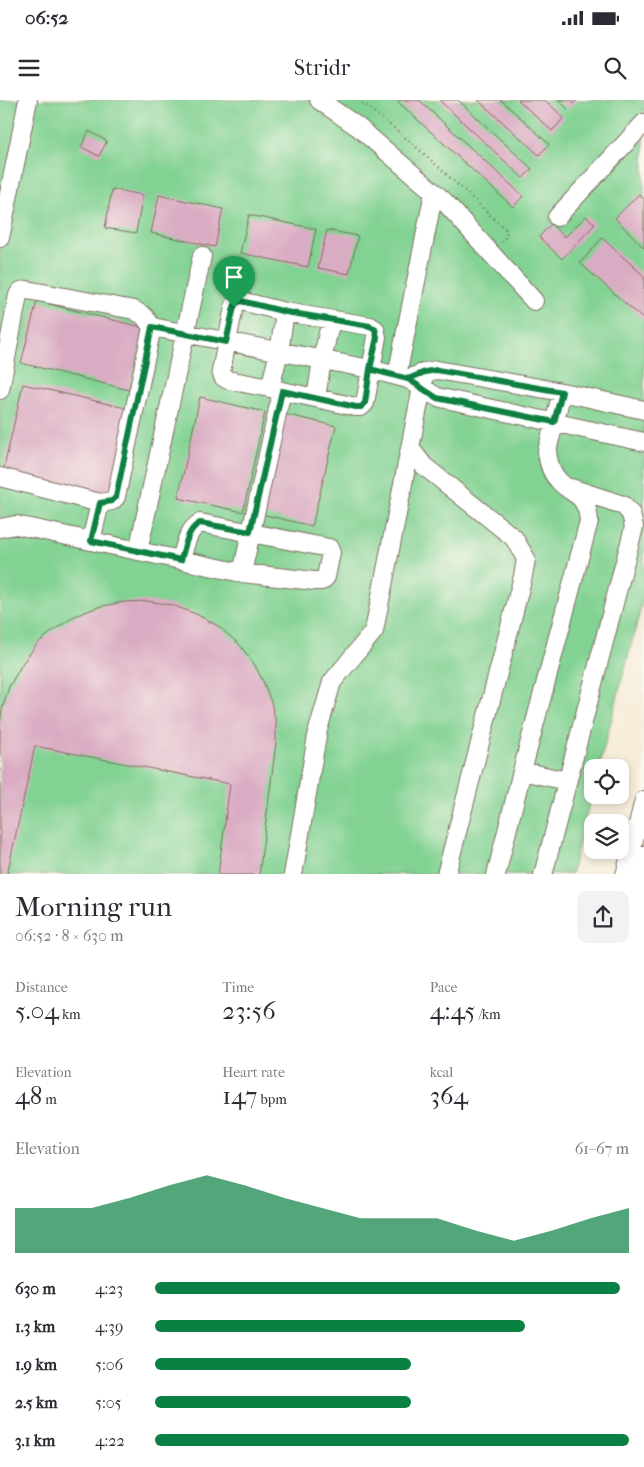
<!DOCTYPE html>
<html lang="en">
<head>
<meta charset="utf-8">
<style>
	:root { --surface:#fff; --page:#f2f2f3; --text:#2b2b33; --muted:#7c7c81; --accent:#0b8043 }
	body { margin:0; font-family:"IM FELL French Canon",serif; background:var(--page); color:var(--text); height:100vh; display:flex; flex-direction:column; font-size:19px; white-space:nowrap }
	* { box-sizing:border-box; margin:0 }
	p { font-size:16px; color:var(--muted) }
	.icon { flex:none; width:28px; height:28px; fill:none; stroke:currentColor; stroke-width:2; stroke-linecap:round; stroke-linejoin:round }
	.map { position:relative; height:774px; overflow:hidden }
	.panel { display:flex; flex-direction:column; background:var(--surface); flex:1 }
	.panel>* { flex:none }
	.fabs { position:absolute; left:584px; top:659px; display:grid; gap:10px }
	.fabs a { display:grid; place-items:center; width:45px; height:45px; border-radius:10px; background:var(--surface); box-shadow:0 2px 8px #0003; font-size:25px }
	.pin { position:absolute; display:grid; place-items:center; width:42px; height:42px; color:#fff; margin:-51px -21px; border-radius:50% 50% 50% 0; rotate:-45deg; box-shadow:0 0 5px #0007 }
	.pin .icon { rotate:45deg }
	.round { display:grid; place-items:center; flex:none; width:52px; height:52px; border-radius:10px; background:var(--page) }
	.head { display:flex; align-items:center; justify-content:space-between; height:85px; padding:0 15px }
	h1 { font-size:28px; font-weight:600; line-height:38px }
	.metrics { display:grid; grid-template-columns:repeat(3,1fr); gap:8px; height:85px; padding:5px 15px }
	.metrics div { display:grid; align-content:center }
	.metrics b { font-size:25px; font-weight:600 }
	.metrics small { font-size:14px; font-weight:400 }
	.metrics p { font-size:14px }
	.chart { height:140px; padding:10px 15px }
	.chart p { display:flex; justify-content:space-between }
	.chart svg { width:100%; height:90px; margin-top:5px; fill:var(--accent); opacity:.7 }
	ul { padding:0 15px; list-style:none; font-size:16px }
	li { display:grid; grid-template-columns:80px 60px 1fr; align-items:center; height:38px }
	li i { height:12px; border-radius:6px; background:var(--accent) }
	.status { display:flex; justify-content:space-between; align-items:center; height:35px; padding:0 25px; background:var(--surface); direction:ltr }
	.status svg { height:14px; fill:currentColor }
	header { display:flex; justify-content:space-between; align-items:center; height:65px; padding:0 15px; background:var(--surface); font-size:22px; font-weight:600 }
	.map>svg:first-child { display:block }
</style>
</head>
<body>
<div class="status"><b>06:52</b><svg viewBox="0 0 49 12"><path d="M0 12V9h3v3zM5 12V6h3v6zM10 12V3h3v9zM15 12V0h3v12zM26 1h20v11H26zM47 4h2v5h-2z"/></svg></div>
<header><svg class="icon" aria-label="menu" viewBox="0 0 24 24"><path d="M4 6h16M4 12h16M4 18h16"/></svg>Stridr<svg class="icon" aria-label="search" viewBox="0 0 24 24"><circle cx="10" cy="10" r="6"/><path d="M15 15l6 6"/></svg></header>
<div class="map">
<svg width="644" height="775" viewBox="0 0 644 775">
	<rect width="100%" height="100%" fill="#fbf7ec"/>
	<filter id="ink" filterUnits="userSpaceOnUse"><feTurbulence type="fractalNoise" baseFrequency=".02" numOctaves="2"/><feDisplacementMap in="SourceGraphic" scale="10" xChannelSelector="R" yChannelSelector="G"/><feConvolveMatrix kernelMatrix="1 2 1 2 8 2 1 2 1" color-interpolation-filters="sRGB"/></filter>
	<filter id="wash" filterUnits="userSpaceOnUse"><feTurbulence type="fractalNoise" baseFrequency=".0096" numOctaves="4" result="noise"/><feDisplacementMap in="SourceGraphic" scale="20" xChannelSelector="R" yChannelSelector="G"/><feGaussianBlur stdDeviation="1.12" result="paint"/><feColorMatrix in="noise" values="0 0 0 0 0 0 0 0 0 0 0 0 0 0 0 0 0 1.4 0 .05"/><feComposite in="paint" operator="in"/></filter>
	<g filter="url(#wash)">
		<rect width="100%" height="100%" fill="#f6ecd7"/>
		<path fill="#81d293" stroke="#5e7e58" d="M0,0H644V496L599,667L592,668V693L571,774L0,775Z"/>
		<g id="blocks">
			<path fill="#daacc3" d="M396,0H419L523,96L513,107Z
				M439,0H458L532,69L523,78Z
				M478,0H501L549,44L539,55Z
				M518,0H545L564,18L552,31Z
				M558,0H577L568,9Z
				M89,31L107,41L99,56L81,47Z
				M112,89L143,95L136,133L105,128Z
				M639,94L644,99V148L615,118Z
				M159,95L223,109L215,147L151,133Z
				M249,115L316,129L308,167L240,153Z
				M586,116L595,124L562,159L539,137L551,124L565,137Z
				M327,130L358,136L349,174L318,168Z
				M602,138L644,176V220L580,163Z
				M37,201L145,228L129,290L21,263Z
				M23,284L130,309L110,396L3,372Z
				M200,297L265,312L243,412L178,398Z
				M284,314L336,326L312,426L261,414Z
				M147,501L172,505L196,514L218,526L238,543L253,562L263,581L271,602L276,623V643L259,775H218L230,684L35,646L7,775H0V624L2,610L9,587L22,564L37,544L54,530L75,516L98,507L123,502Z"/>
		</g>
	</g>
	<g filter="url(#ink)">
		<use href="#blocks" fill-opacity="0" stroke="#7c6e5f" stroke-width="1"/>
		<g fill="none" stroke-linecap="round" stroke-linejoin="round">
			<g stroke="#7c6e5f" stroke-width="20">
				<path id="minor" d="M319,0L358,27L443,100L534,201
					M557,117L644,23
					M0,138L28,0
					M425,272L410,348L424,366L514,438L526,459L523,476L446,775
					M397,276L434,92
					M270,288L228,280L223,277L221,271L234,207L236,203L241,201L285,212L370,226L375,229L377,237L365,303L361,307H356L316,298L322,260L331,220
					M0,290L18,195L21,191L27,190L134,210L144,216L152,227L370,269L408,279
					M282,291L316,298
					M644,310L562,292L437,270L425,272L408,279L437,297L644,342
					M0,377L100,403L112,401L116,397L152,227
					M0,428L16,425L91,441L100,403
					M91,441L242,473L314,481H322L326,477L331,453L329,448L200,423C187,430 185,447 181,460
					M138,451L202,156
					M242,473L282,291L270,288L279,252L285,212
					M522,671L567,681
					M293,775L318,630L332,582L374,531L410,348
					M496,775L522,671L589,421C586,392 574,397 559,381C551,373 548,362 547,351L562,292
					M543,775L634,427L631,414L623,405L571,388
					M625,775L644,700
					M639,775L644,755"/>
			</g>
			<path stroke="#7c6e5f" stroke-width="2.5" stroke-dasharray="1 4" stroke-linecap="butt" d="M358,0C411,39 457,84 505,129L507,135L502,142"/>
			<use href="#minor" stroke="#fff" stroke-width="18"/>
		</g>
	</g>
	<g fill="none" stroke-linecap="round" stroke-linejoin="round" filter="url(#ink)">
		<g stroke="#fff" stroke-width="10">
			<path id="route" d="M234,207L226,242L152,227L116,397L112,401L100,403L91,441L181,460C185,447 187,429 200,423L250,432L282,291L356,307H361L365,303L370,269L408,279L425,272L437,270L562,292L554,322L437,298L408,279L370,269L377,237L375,229L370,226L286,212L241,201L236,203L234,207"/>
		</g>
		<use href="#route" stroke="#0b8043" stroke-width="6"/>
	</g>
</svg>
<div class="fabs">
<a><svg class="icon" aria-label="locate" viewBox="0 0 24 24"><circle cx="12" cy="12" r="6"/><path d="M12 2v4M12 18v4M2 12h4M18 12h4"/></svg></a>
<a><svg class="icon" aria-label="layers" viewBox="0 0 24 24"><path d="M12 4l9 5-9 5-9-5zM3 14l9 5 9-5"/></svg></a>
</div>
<div class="pin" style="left:234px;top:207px;background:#1e9e55"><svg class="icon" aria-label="arrive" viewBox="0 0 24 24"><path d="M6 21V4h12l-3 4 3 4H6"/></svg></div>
</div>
<section class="panel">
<div class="head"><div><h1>Morning run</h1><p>06:52 · 8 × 630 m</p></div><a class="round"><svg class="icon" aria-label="share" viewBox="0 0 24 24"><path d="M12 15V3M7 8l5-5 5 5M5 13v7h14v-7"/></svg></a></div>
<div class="metrics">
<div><p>Distance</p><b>5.04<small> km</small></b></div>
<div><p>Time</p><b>23:56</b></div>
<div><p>Pace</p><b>4:45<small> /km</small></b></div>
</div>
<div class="metrics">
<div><p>Elevation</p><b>48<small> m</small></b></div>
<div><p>Heart rate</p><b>147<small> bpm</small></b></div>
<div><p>kcal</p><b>364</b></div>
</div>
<div class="chart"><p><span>Elevation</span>61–67 m</p>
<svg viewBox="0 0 160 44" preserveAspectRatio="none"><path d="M0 44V22L10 22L20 22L30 17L40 11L50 6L60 11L70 17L80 22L90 27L100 27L110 27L120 33L130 38L140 33L150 27L160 22V44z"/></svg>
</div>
<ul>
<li><b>630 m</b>4:23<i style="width:98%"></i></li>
<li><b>1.3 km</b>4:39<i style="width:78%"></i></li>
<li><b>1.9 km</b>5:06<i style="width:54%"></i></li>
<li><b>2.5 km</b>5:05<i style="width:54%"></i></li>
<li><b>3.1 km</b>4:22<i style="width:100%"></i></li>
</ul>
</section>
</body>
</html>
